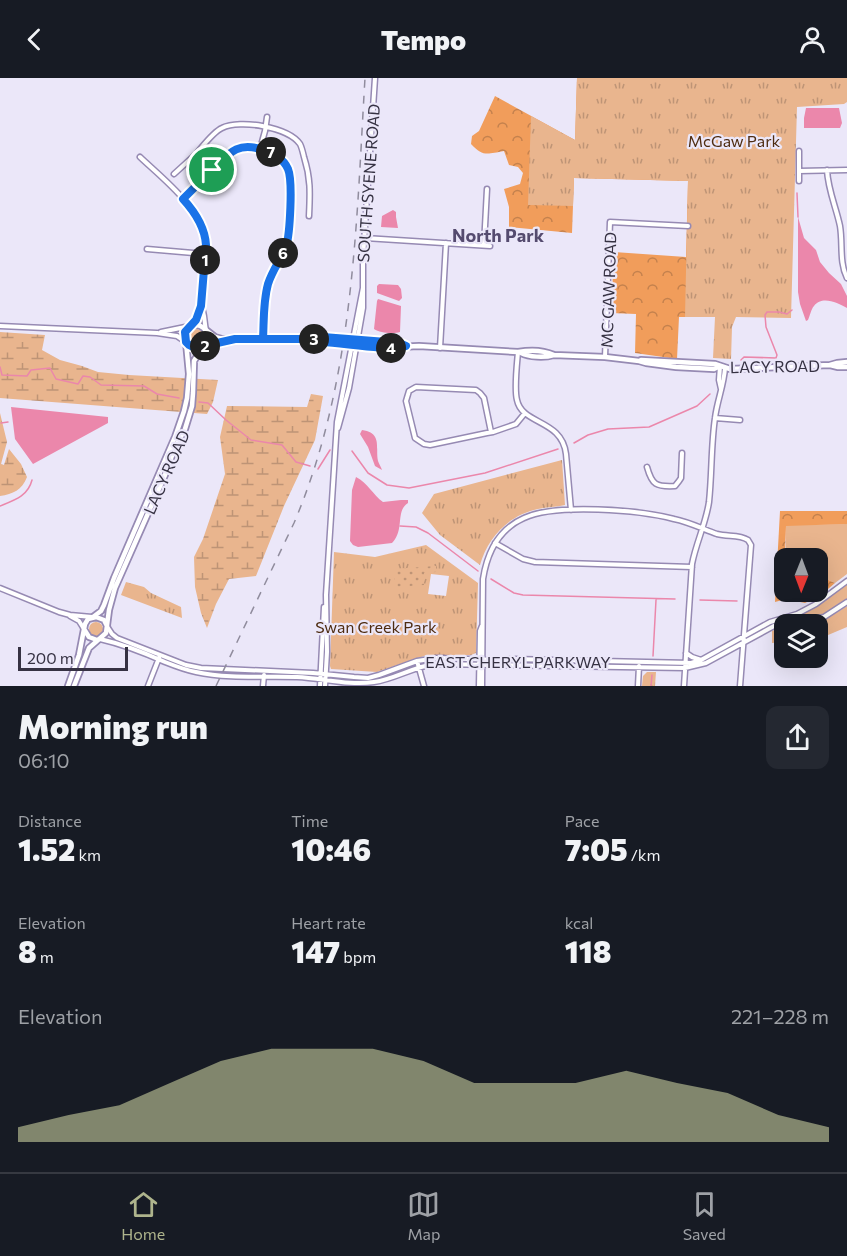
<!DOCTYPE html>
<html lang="en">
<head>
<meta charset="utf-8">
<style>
	:root { --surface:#171b24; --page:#242831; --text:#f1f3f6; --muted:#9ea1a6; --line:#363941; --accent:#aeb48c }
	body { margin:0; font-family:Commissioner,sans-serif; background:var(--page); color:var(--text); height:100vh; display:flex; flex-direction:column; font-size:22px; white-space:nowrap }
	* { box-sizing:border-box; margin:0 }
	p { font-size:20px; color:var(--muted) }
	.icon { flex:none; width:33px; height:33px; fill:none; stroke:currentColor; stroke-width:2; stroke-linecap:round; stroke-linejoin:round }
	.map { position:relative; height:608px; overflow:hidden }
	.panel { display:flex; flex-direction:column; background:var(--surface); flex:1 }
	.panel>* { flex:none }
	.needle { width:39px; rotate:181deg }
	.buttons { position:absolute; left:774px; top:470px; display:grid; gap:12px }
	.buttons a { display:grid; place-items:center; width:54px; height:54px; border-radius:12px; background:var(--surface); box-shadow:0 6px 24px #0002; font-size:30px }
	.scale { position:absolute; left:18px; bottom:15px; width:110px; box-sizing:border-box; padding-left:6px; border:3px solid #363243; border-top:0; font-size:16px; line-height:21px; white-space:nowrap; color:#363243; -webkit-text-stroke:4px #ebe7f9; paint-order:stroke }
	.pin { position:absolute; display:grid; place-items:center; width:51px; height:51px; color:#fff; margin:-26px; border:3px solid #fff; border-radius:50%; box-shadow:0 2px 6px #0007 }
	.km { position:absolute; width:30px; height:30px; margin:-15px; border-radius:50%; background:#222; color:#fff; font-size:16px; line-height:30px; text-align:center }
	.round { display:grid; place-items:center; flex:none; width:63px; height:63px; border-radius:12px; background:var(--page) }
	.overview { display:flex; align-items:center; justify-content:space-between; height:102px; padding:0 18px }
	h1 { font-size:33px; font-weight:800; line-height:45px }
	.stats { display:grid; grid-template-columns:repeat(3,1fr); gap:9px; height:102px; padding:6px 18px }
	.stats div { display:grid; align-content:center }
	.stats b { font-size:30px; font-weight:800 }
	.stats small { font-size:16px; font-weight:400 }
	.stats p { font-size:16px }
	.chart { height:168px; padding:12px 18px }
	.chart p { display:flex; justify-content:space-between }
	.chart svg { width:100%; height:108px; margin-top:6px; fill:var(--accent); opacity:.7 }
	header { display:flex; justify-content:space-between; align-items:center; height:78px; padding:0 18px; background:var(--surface); font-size:27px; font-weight:800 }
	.menu { display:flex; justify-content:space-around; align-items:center; height:84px; border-top:2px solid var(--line); background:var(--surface); font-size:16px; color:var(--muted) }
	.menu a { display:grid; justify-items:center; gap:3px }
	.menu .active { color:var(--accent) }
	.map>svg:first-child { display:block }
</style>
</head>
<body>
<header><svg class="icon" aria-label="back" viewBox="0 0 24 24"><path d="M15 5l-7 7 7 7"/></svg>Tempo<svg class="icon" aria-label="person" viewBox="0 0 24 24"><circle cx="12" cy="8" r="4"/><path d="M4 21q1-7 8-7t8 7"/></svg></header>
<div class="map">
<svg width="847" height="608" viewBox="0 0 847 608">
	<defs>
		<pattern id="forest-crowns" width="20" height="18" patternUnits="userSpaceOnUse" patternTransform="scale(1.5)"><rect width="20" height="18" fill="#f19d5b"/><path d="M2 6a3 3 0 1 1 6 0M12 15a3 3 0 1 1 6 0" fill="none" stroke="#c4814d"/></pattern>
		<pattern id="wetland-marsh" width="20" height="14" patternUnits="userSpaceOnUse" patternTransform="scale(1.5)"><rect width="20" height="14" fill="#e9b58e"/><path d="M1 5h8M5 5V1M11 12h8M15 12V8" fill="none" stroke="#be9476"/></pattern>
		<pattern id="park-tufts" width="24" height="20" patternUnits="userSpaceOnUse" patternTransform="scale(1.5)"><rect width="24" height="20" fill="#e9b58e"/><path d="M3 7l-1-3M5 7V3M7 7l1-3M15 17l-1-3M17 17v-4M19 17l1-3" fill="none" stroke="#be9476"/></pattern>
		<pattern id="garden-dots" width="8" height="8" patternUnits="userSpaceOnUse" patternTransform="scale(1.5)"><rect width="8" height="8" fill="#e9b58e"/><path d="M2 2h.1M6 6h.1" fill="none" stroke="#be9476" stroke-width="1.8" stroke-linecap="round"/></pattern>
	</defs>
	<rect width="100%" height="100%" fill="#ebe7f9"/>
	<path fill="#e9b58e" d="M189 258a7 7 0 1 1 14 0a7 7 0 1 1-14 0Z
		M847,446V496L835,505L824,500L818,501V480H786V447Z
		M847,505V522L826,536L813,539L789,543L788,541L799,537L821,525Z
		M847,528V549L821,560H818V546H802C821,543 831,539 847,528Z
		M89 551a7 7 0 1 1 14 0a7 7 0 1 1-14 0Z
		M784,548V564L772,565V553Z"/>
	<path fill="url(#forest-crowns)" d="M577,0H701L791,240L701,208L696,239H679L677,281L635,275L636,236L611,235L614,174L686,179L688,103L574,100L572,155L509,149V129L504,111L520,106L523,95L518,89L509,87L504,73C487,76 483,79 471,66L472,58L479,53L495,18L575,62Z
		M780,433H847V446L786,448L784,513H818V501L824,500L835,505L821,517L805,525L786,521L775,524Z"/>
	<path fill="url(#wetland-marsh)" d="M0,254L45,257L42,272L60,282L82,288L98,294L129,297L218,302L213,324L207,336L0,320Z
		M311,316L323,318L315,362L284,428L256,498L229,501L216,526L207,550L201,535L195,509L194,479L203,461L225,396L220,359L227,328L307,329Z
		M0,335L7,364L1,386L4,387L9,371L21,386L27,399C22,412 13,416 0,418Z"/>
	<path fill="url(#park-tufts)" fill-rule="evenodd" d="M577,0H847V24L844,26L797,29L791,240L736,239L732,249L731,281L713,280L715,239H685L688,103L574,100L573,128L528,127L531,38L575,62Z
		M562,382L565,427C557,429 547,429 538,431C509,437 488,459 480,487L440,457L422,435L434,416Z
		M426,467L478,505L476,575L471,577H427L377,594L331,591L330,588L334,474L375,479ZM431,496L449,498L446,518L428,516Z
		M126,504L144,509L151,515L181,529L182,540L121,517Z
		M647,594H656L655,608H642L643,598Z"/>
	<path fill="url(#garden-dots)" d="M436,488V494L424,495V507L395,509L394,491Z"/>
	<path fill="#eb87ab" d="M806,30H839L842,45L840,50H804V40Z
		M393,132L396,134V139L398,150L381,149L382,138Z
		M798,139L804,160L816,172L820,184L829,195L841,206L847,218V230C838,225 822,217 814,228C811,231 810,238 808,242L806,243L800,226L798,214Z
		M379,206L398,207L401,211L402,220L399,223L377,215V208Z
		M378,221L401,228L400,254C393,256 380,255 374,251L377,223Z
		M11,329L108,339V345L33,386L15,361Z
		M362,352C383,355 375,370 378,383C379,386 381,389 382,392L375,388L368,369L360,356Z
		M356,399C368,405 373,417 383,424L401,422H408V425C395,433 405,452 392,465L358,469L353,467L350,463L352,412Z"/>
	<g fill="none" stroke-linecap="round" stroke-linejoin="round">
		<path stroke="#eb87ab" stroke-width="1.5" d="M797,115L798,139
			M741,282L744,279L776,280L777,277L766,249L765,237L767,234H779L787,236L792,232
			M0,289L2,297L27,298L31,292L50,290L56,301L78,306L83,298L90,299L101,307L144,308L157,316L179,320
			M199,324L208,325L226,342L251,362L282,367L296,384L310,388
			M1,345L8,344
			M574,365L588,357L608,351L649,349L697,328L710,316
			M352,373L368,395L387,407L409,410L485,395L558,371
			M318,391L330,372
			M0,428C15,422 28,418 32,402
			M400,448L416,449L428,455L478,493
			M491,501L514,515L523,517L675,521
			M700,522L737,523
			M653,578L656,522
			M651,608L652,597"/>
		<g stroke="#968ab3" stroke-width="7">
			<path id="minor" d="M260,71L265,53L267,39
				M799,73V103
				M140,79C162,100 200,129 205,161C207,175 204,190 203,203C201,219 202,235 192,247
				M212,92L196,76C203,68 213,54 222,50C240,41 288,49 300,66C302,70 303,75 304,79C311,101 310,116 309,138
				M827,92C828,112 836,129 840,148C843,166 839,184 847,200
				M799,93L847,92
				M174,96L196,76
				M183,121C196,108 224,73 241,69C250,67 259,70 268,73C276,76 283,82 288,91C293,103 290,156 286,168C281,181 272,193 268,206C263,224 264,243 263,261
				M365,160L490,168
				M484,167L487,111
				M147,171L205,176
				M201,228C205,235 204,244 206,252
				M0,248L157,255L177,258L186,264
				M161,254L190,248
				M440,270L446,165
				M518,274C517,286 514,311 517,322C522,347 562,341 566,376L571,432
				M605,279L610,144L688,148
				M720,288L719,302L721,311
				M715,340L740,342
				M338,350L349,310L363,230V180L375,0
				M491,354L484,320L480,315L476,312L416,309L409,313L406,323L415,360L424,366L430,367L487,355L493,354L516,346L525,335
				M647,389C652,407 656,409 675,408L679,403L681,400L682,375
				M495,465L523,481L535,484L692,489
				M0,510L59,534L70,537L92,539
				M70,538L79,543L84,551
				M108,550L112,556L117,560L186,587L201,590L313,595L354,599L368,600L379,597L417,583L437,580L501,582L512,581L691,585L701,582L770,544L797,536L816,526L847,503
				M100,561C122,566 145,575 165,584C175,588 185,592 196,594C228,601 263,598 297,599C322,600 349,608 374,604C396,601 414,588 436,586L685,590L706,585L774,548L824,539L847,524
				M686,575L692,579L701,582
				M417,583L424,608
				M148,608L159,580
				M263,608L264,597
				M320,608L324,529
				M325,608L327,574L326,517L337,344L363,210
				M479,608L480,553L482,548
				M482,608L483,501C487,475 499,451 524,440C556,425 640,432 674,441C689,444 703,451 717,456C728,459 739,456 748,462L751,467L740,608
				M638,608L639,588
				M684,608L692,486C696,465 706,445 709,424C712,396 711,367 715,340C717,323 724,307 725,290"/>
		</g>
		<g stroke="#968ab3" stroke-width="8">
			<path id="major" d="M185 258a11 11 0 1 1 22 0a11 11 0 1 1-22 0Z
				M206,252L215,259L222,261H318L323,259L399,265L404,267
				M318,261L322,264C346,265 370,269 394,270C402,270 410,268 419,268L518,274C529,272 543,272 554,277
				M521,275C529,279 544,280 554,277L605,279L639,283L646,285L676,289L714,291L720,288
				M641,282L715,286L730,291L830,287
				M847,284L837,285L830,287L838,289H847
				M93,539L101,533L104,527L114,500L175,359L184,333L187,320L189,296L186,264
				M84,551L89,559L97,562
				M68,608L79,577L85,546L88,541L96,539L104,542L107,548
				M74,608L89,570L106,555L109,532L115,510L165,397L174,372L185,351L192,328L193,315L194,283L203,268L235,261"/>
		</g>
		<use href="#minor" stroke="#fff" stroke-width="4"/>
		<use href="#major" stroke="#fff" stroke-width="4.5"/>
		<path stroke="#908c9d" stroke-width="1.5" stroke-dasharray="8 8" stroke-linecap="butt" d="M216,608L294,445C354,304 356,150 365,0"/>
	</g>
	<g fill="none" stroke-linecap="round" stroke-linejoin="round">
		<g stroke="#fff" stroke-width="12">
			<path id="route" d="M212,92L183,121C194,133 205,150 206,167L201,228L196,242L185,254L186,264L189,267L195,270L235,261H318L323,259L399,265L406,268C384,273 346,265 322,264L318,261H263C264,243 263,224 268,206C272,193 281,181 286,169C290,156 293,103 288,91C283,80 274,76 263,72C238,63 229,75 212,92"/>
		</g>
		<use href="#route" stroke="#1a73e8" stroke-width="8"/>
	</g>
	<g text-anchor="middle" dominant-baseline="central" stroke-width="4.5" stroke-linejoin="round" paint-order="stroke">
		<g font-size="16" fill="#4e2c11" stroke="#ebe7f9">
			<text x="734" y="62">McGaw Park</text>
			<text x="376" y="548">Swan Creek Park</text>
		</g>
		<g font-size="16" fill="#363243" stroke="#ebe7f9">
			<text transform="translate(368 105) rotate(-86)">SOUTH SYENE ROAD</text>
			<text transform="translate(608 212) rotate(-88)">MC GAW ROAD</text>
			<text transform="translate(775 288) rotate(-1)">LACY ROAD</text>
			<text transform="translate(166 394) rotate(-66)">LACY ROAD</text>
			<text x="518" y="583">EAST CHERYL PARKWAY</text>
		</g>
		<g font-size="18" font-weight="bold" fill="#554b6f" stroke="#ebe7f9">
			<text x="498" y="157">North Park</text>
		</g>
	</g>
</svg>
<div class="buttons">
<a><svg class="needle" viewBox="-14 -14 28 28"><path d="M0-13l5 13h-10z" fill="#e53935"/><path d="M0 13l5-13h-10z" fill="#9ea1a6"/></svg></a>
<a><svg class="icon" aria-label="layers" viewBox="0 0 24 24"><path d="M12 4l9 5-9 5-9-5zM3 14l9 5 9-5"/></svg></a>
</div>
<div class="scale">200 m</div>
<div class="pin" style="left:212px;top:92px;background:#1e9e55"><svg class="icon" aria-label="arrive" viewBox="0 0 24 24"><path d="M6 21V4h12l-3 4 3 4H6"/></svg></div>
<b class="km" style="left:205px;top:182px">1</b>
<b class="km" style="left:205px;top:268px">2</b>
<b class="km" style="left:314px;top:261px">3</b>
<b class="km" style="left:391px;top:270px">4</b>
<b class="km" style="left:283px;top:175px">6</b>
<b class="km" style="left:271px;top:74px">7</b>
</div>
<section class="panel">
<div class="overview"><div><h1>Morning run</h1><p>06:10</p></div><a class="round"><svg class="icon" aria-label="share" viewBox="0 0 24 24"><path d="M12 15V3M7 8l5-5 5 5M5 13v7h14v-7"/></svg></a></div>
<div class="stats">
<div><p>Distance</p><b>1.52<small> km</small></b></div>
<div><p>Time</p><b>10:46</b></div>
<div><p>Pace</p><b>7:05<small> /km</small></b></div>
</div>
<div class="stats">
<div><p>Elevation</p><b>8<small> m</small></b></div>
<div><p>Heart rate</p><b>147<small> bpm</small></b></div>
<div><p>kcal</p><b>118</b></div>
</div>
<div class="chart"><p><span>Elevation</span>221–228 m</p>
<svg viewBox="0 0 160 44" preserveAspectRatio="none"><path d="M0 44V38L10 33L20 29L30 20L40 11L50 6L60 6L70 6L80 11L90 20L100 20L110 20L120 15L130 20L140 24L150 33L160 38V44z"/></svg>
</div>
</section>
<nav class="menu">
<a class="active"><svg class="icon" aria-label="home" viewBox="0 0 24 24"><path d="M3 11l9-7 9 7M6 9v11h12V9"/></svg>Home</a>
<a><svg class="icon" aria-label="map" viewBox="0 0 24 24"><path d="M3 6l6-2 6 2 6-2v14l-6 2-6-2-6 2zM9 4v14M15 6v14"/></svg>Map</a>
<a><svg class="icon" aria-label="saved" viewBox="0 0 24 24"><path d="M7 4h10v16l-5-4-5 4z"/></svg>Saved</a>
</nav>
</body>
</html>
